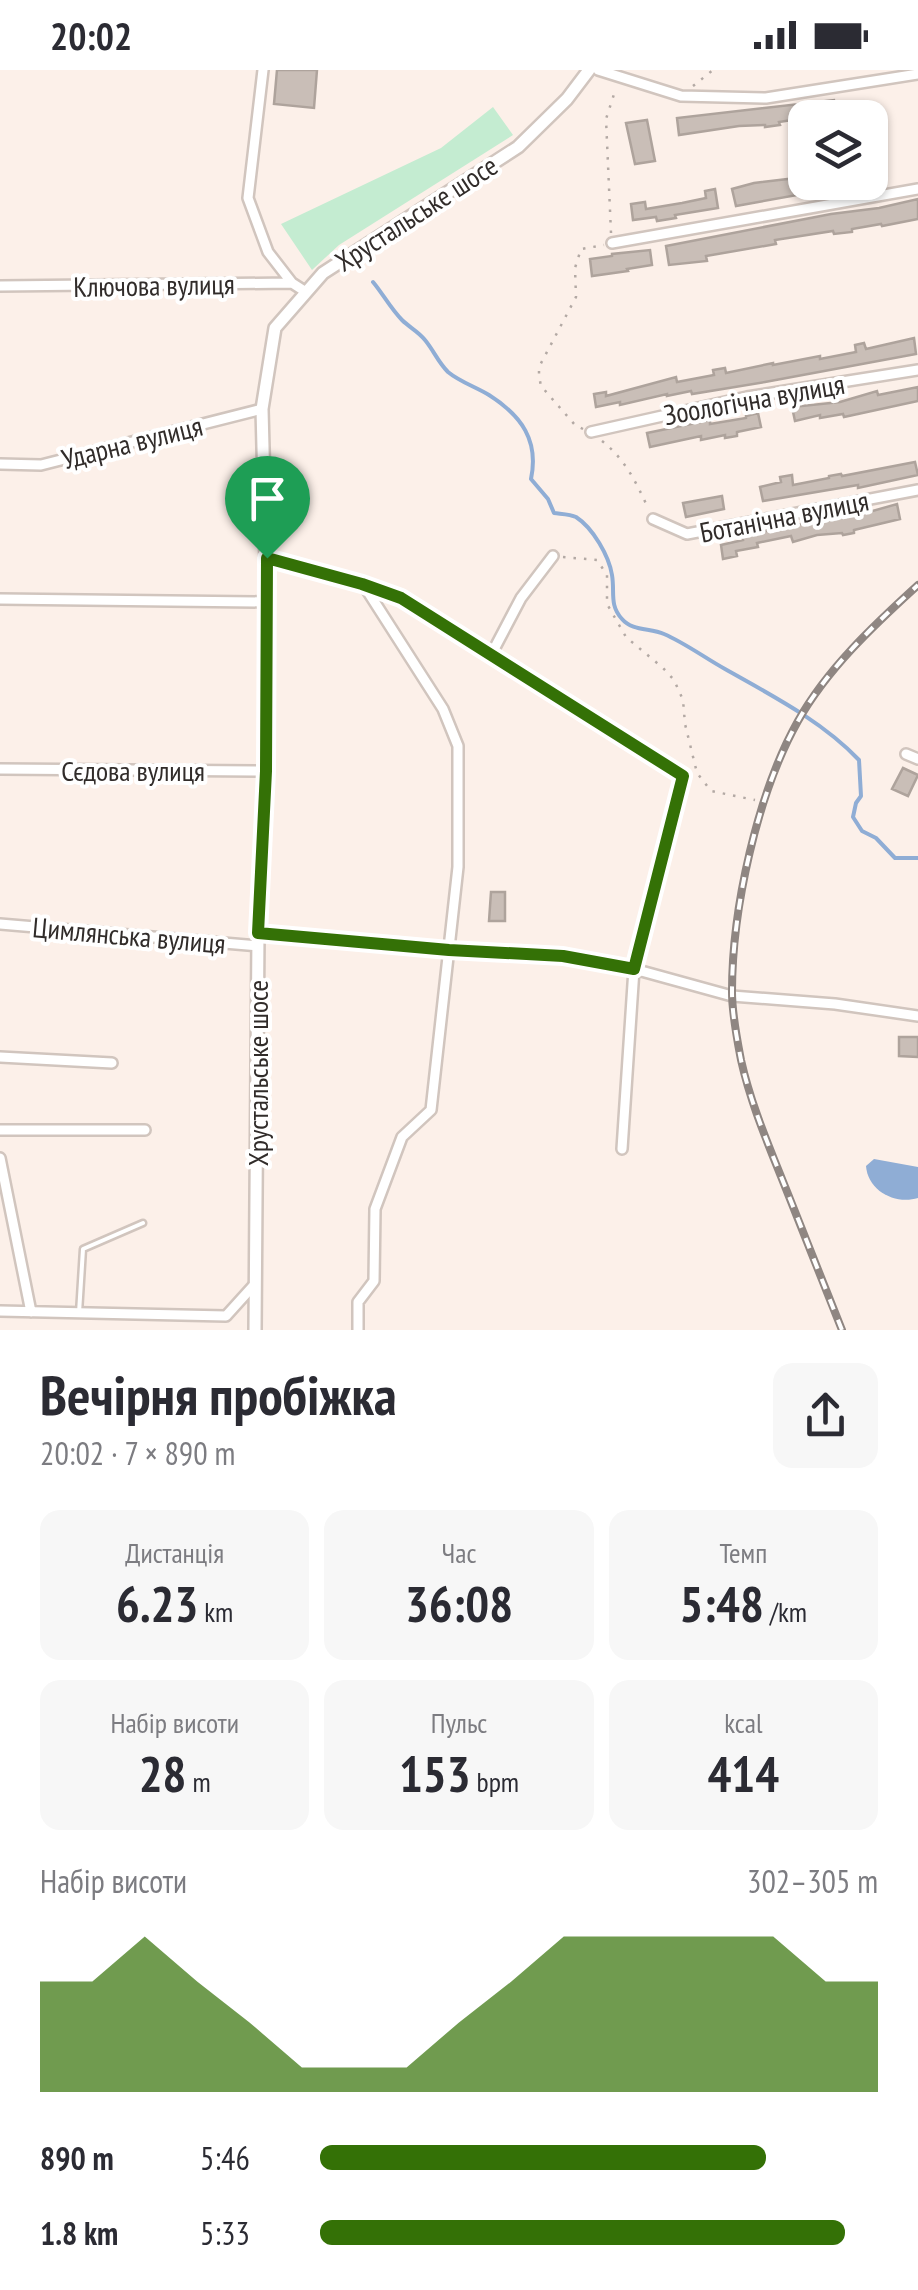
<!DOCTYPE html>
<html lang="uk">
<head>
<meta charset="utf-8">
<style>
	:root { --surface:#fff; --page:#f7f7f7; --text:#2b2b33; --muted:#7c7c81; --accent:#347106 }
	body { margin:0; font-family:"PT Sans Narrow",sans-serif; background:var(--page); color:var(--text); height:100vh; display:flex; flex-direction:column; font-size:38px; white-space:nowrap }
	* { box-sizing:border-box; margin:0 }
	p { font-size:32px; color:var(--muted) }
	.icon { flex:none; width:55px; height:55px; fill:none; stroke:currentColor; stroke-width:2; stroke-linecap:round; stroke-linejoin:round }
	.map { position:relative; height:1260px; overflow:hidden }
	.side { display:flex; flex-direction:column; background:var(--surface); flex:1 }
	.side>* { flex:none }
	.fabs { position:absolute; left:788px; top:30px; display:grid; gap:20px }
	.fabs a { display:grid; place-items:center; width:100px; height:100px; border-radius:20px; background:var(--surface); box-shadow:0 2px 8px #0004; font-size:50px }
	.pin { position:absolute; display:grid; place-items:center; width:85px; height:85px; color:#fff; margin:-102px -42px; border-radius:50% 50% 50% 0; rotate:-45deg; box-shadow:0 0 10px #0007 }
	.pin .icon { rotate:45deg }
	.round { display:grid; place-items:center; flex:none; width:105px; height:105px; border-radius:20px; background:var(--page) }
	.summary { display:flex; align-items:center; justify-content:space-between; height:170px; padding:0 40px }
	h1 { font-size:55px; font-weight:600; line-height:75px }
	.figures { display:grid; grid-template-columns:repeat(3,1fr); gap:15px; height:170px; padding:10px 40px }
	.figures div { display:grid; align-content:center; border-radius:20px; background:var(--page); text-align:center }
	.figures b { font-size:50px; font-weight:600 }
	.figures small { font-size:28px; font-weight:400 }
	.figures p { font-size:28px }
	.chart { height:280px; padding:20px 40px }
	.chart p { display:flex; justify-content:space-between }
	.chart svg { width:100%; height:180px; margin-top:10px; fill:var(--accent); opacity:.7 }
	ul { padding:0 40px; list-style:none; font-size:32px }
	li { display:grid; grid-template-columns:160px 120px 1fr; align-items:center; height:75px }
	li i { height:25px; border-radius:12px; background:var(--accent) }
	.status { display:flex; justify-content:space-between; align-items:center; height:70px; padding:0 50px; background:var(--surface); direction:ltr }
	.status svg { height:28px; fill:currentColor }
	.map>svg:first-child { display:block }
</style>
</head>
<body>
<div class="status"><b>20:02</b><svg viewBox="0 0 49 12"><path d="M0 12V9h3v3zM5 12V6h3v6zM10 12V3h3v9zM15 12V0h3v12zM26 1h20v11H26zM47 4h2v5h-2z"/></svg></div>
<div class="map">
<svg width="918" height="1260" viewBox="0 0 918 1260">
	<rect width="100%" height="100%" fill="#fcf0e9"/>
	<path fill="#c4ecd1" d="M493,37L513,65L339,175L312,200L281,154L441,78Z"/>
	<path fill="#8fadd5" d="M874,1089L918,1097V1128C895,1135 868,1121 866,1096Z"/>
	<g fill="none" stroke-linecap="round" stroke-linejoin="round">
		<path stroke="#8fadd5" stroke-width="4" d="M373,212C383,224 391,239 402,250C409,257 419,262 425,270C434,281 438,292 448,302C460,312 476,317 489,325C522,346 539,371 531,409L548,429L554,443C561,444 570,444 576,447C593,458 609,486 612,505C615,522 609,535 622,549C632,561 650,558 664,564C685,573 705,588 725,599C771,625 822,651 859,690L861,726L856,733L853,747L862,761L876,768L895,788H918"/>
	</g>
	<path fill="#c9beb7" stroke="#aea39c" stroke-width="2.5" d="M277,0H317L314,38L274,34Z
		M834,30L837,46L805,48L779,52L780,55L765,57V55L739,56L679,65L677,48Z
		M647,50L655,91L635,94L626,53Z
		M805,107V112H842V117L736,136L732,119L754,113Z
		M715,119L718,138L675,145L676,148L657,151L656,147L633,150L631,134L645,132L646,139L682,133L706,128L705,121Z
		M918,129V149L882,156L881,154L852,159V162L834,164L833,161L775,170L776,174L706,186L707,191L669,195L666,176L831,144L879,138Z
		M650,180L652,195L627,199L628,201L592,206L590,189L612,186V184Z
		M914,268L916,284L765,312L692,324L691,321L667,326V324L620,335V332L596,337L594,324L606,322V326L676,307L677,312L714,305L713,300L725,298L726,303L773,293V295L820,286V289L856,282L855,275L864,273L866,279Z
		M918,317V331L844,347L843,344L820,348V345L795,351L792,337L840,332L877,321L878,325Z
		M758,343L761,357L737,362V366L725,368V365L701,370V366L650,377L647,363L710,350V354L746,348V346Z
		M915,392L918,405L858,418V415L763,431L760,417L781,412L780,407L792,405L793,415L829,408V406L841,404L842,406Z
		M722,426L724,439L686,447L683,433Z
		M897,434L900,449L854,460V463L843,465L842,463L817,465L793,472L791,466L757,473L758,477L736,481L737,486L723,489L721,475L743,470L742,465L767,461V460L778,457L779,459L805,453L862,444Z
		M903,698L918,705L908,726L892,719Z
		M491,822H505V851H489Z
		M899,967H918V987L899,986Z"/>
	<g fill="none" stroke-linecap="round" stroke-linejoin="round">
		<g stroke="#d1c5be" stroke-width="9">
			<path id="lane" d="M79,1243L83,1179L143,1153"/>
		</g>
		<g stroke="#d1c5be" stroke-width="14">
			<path id="street" d="M263,0L248,128L268,182L292,213
				M598,0L681,26L766,28L918,4
				M612,173L918,119
				M0,216L292,213L306,222
				M591,362L747,327L918,300
				M0,394L41,395L262,339
				M653,449L687,464L918,420
				M267,488L362,514L401,528L683,705L634,899L622,1079
				M0,529L267,532
				M491,585L521,528L553,486
				M906,684L918,689
				M0,699L265,701
				M0,854L258,876
				M258,863L449,880L563,886L634,899L732,926L835,934L918,946
				M0,987L112,993
				M0,1060H145
				M0,1088L31,1242
				M0,1241L226,1246L255,1214
				M358,1260V1232L374,1211L375,1139L402,1067L431,1040L458,797V676L443,639L363,514"/>
		</g>
		<g stroke="#d1c5be" stroke-width="16">
			<path id="secondary" d="M255,1260L258,863L265,701L267,532L262,339L275,258L323,203L518,77L567,29L589,0"/>
		</g>
		<path stroke="#b3a9a4" stroke-width="2.5" stroke-dasharray="2.5 8" stroke-linecap="butt" d="M693,16L713,0
			M611,163L606,49L616,18
			M583,359L575,355L541,316L539,306V297L576,227L575,198L581,179L604,175
			M602,371C625,389 636,412 648,438
			M563,487L597,490L607,505V534L626,567L663,598L674,610L683,630L685,654L697,703L711,721L755,730"/>
		<use href="#lane" stroke="#fff" stroke-width="4"/>
		<use href="#street" stroke="#fff" stroke-width="9"/>
		<use href="#secondary" stroke="#fff" stroke-width="11"/>
		<g stroke="#8f8682" stroke-width="8">
			<path id="rail" d="M842,1260C823,1213 805,1166 786,1119C769,1076 751,1035 741,990C737,969 732,944 732,922C732,839 757,724 798,651C827,599 874,555 918,515"/>
		</g>
		<use href="#rail" stroke="#fff" stroke-width="4" stroke-dasharray="11" stroke-linecap="butt"/>
	</g>
	<g fill="none" stroke-linecap="round" stroke-linejoin="round">
		<g stroke="#fff" stroke-width="20">
			<path id="route" d="M267,488L362,514L401,528L683,706L634,899L563,886L449,880L258,863L266,701Z"/>
		</g>
		<use href="#route" stroke="#347106" stroke-width="12"/>
	</g>
	<g text-anchor="middle" dominant-baseline="central" stroke-width="8" stroke-linejoin="round" paint-order="stroke">
		<g font-size="28" fill="#312c2a" stroke="#fff">
			<text transform="translate(416 143) rotate(-33)">Хрустальське шосе</text>
			<text transform="translate(154 215) rotate(-1)">Ключова вулиця</text>
			<text transform="translate(754 329) rotate(-10)">Зоологічна вулиця</text>
			<text transform="translate(132 372) rotate(-14)">Ударна вулиця</text>
			<text transform="translate(784 446) rotate(-11)">Ботанічна вулиця</text>
			<text x="133" y="700">Сєдова вулиця</text>
			<text transform="translate(129 865) rotate(5)">Цимлянська вулиця</text>
			<text transform="translate(257 1003) rotate(-90)">Хрустальське шосе</text>
		</g>
	</g>
</svg>
<div class="fabs">
<a><svg class="icon" aria-label="layers" viewBox="0 0 24 24"><path d="M12 4l9 5-9 5-9-5zM3 14l9 5 9-5"/></svg></a>
</div>
<div class="pin" style="left:267px;top:488px;background:#1e9e55"><svg class="icon" aria-label="arrive" viewBox="0 0 24 24"><path d="M6 21V4h12l-3 4 3 4H6"/></svg></div>
</div>
<section class="side">
<div class="summary"><div><h1>Вечірня пробіжка</h1><p>20:02 · 7 × 890 m</p></div><a class="round"><svg class="icon" aria-label="share" viewBox="0 0 24 24"><path d="M12 15V3M7 8l5-5 5 5M5 13v7h14v-7"/></svg></a></div>
<div class="figures">
<div><p>Дистанція</p><b>6.23<small> km</small></b></div>
<div><p>Час</p><b>36:08</b></div>
<div><p>Темп</p><b>5:48<small> /km</small></b></div>
</div>
<div class="figures">
<div><p>Набір висоти</p><b>28<small> m</small></b></div>
<div><p>Пульс</p><b>153<small> bpm</small></b></div>
<div><p>kcal</p><b>414</b></div>
</div>
<div class="chart"><p><span>Набір висоти</span>302–305 m</p>
<svg viewBox="0 0 160 44" preserveAspectRatio="none"><path d="M0 44V17L10 17L20 6L30 17L40 27L50 38L60 38L70 38L80 27L90 17L100 6L110 6L120 6L130 6L140 6L150 17L160 17V44z"/></svg>
</div>
<ul>
<li><b>890 m</b>5:46<i style="width:80%"></i></li>
<li><b>1.8 km</b>5:33<i style="width:94%"></i></li>
</ul>
</section>
</body>
</html>
